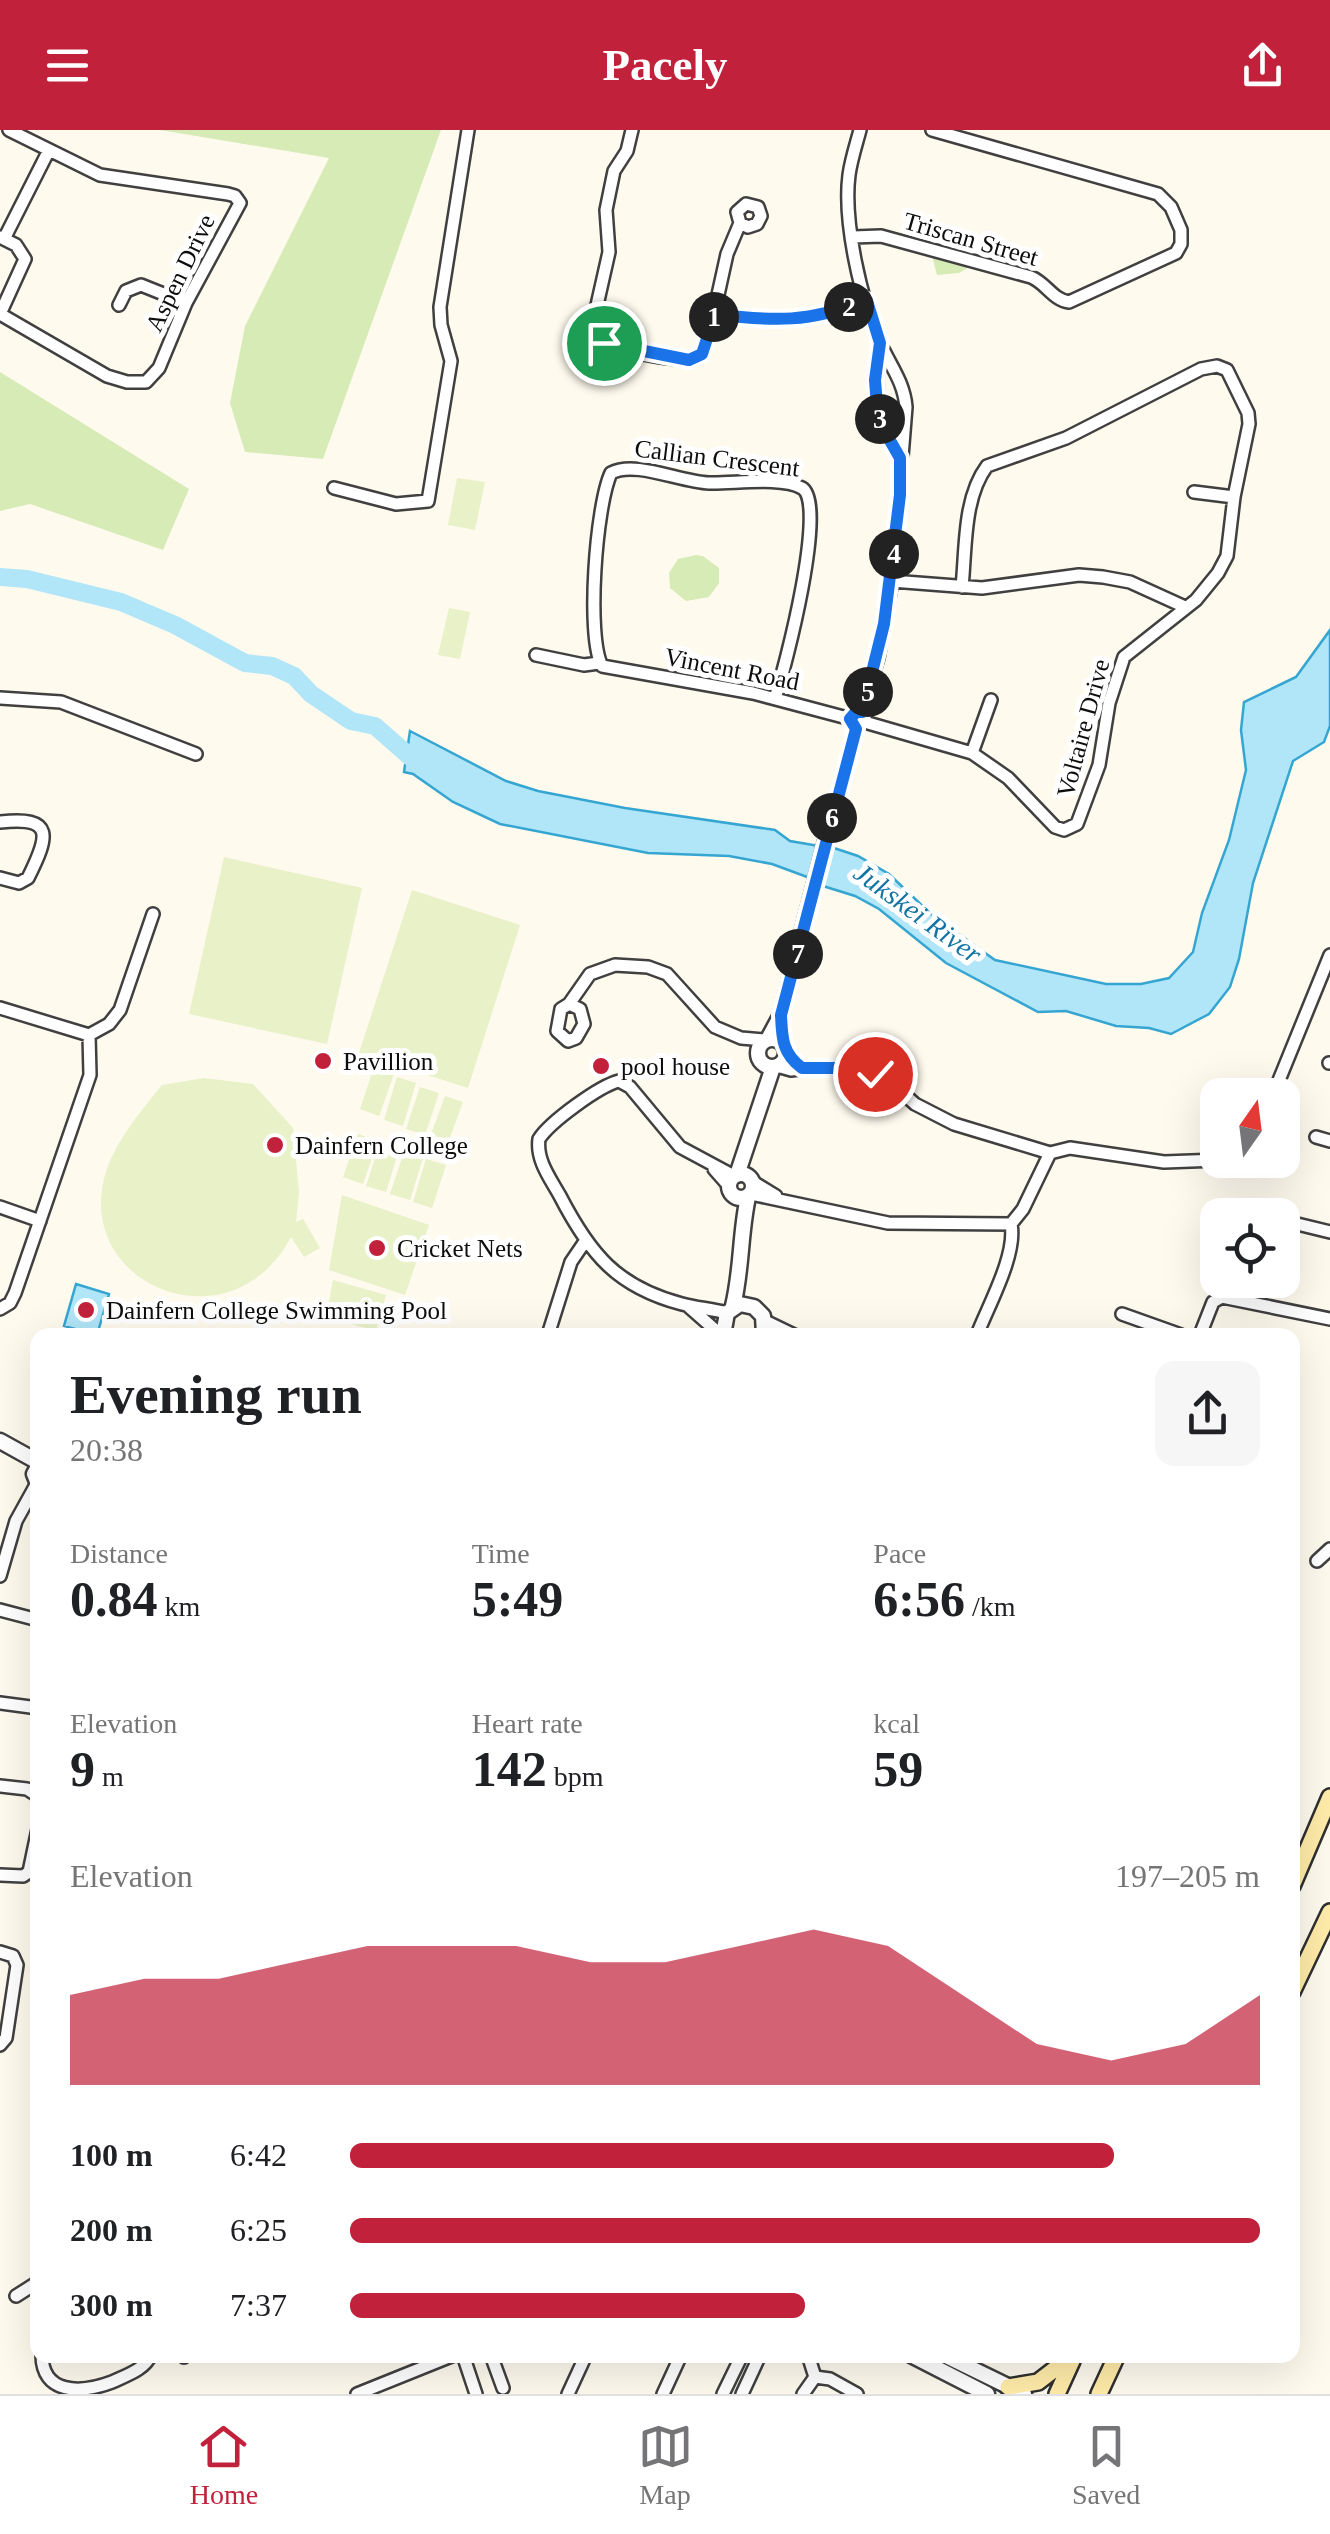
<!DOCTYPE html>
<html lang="en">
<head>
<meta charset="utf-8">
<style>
	:root { --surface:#fff; --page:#f6f6f6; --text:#202124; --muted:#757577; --line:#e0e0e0; --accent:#c2213b }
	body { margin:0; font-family:"Times New Roman",serif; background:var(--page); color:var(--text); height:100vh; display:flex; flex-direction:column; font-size:38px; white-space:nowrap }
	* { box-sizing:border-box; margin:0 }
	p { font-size:32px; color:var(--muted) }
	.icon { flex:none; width:55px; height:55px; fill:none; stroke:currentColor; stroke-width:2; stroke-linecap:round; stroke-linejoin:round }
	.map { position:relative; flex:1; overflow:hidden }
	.sheet { position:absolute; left:30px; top:1198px; width:1270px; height:1035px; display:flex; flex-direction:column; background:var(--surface); border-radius:20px; box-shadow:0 10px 40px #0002 }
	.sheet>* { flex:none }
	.needle { width:65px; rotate:14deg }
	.tools { position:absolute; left:1200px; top:948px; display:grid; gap:20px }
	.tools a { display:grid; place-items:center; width:100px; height:100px; border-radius:20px; background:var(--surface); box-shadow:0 10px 40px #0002; font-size:50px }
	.pin { position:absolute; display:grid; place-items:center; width:85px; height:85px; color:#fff; margin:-42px; border:5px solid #fff; border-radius:50%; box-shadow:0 2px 10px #0007 }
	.km { position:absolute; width:50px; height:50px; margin:-25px; border-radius:50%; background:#222; color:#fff; font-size:28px; line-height:50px; text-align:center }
	.round { display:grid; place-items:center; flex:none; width:105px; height:105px; border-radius:20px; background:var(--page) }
	.headline { display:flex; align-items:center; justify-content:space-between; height:170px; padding:0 40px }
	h1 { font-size:55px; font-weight:700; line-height:75px }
	.metrics { display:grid; grid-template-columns:repeat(3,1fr); gap:15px; height:170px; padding:10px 40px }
	.metrics div { display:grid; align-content:center }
	.metrics b { font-size:50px; font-weight:700 }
	.metrics small { font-size:28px; font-weight:400 }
	.metrics p { font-size:28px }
	.chart { height:280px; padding:20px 40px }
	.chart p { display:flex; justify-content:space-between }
	.chart svg { width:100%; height:180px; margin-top:10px; fill:var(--accent); opacity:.7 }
	ul { padding:0 40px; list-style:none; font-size:32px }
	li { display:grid; grid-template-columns:160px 120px 1fr; align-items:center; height:75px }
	li i { height:25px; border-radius:12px; background:var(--accent) }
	header { display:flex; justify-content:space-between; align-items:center; height:130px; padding:0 40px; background:var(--accent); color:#fff; font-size:45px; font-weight:700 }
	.tabs { display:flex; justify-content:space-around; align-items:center; height:140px; border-top:2px solid var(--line); background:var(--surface); font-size:28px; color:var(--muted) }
	.tabs a { display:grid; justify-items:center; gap:5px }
	.tabs .active { color:var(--accent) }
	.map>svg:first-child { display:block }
</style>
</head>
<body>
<header><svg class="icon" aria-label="menu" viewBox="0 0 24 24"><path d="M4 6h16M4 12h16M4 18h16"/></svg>Pacely<svg class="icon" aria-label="share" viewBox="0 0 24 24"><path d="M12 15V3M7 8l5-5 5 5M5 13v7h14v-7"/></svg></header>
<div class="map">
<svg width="1330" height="2264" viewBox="0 0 1330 2264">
	<rect width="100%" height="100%" fill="#fffaee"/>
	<path fill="#d7ebb6" d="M160,0H441L323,329L245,322L230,273L245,196L329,28Z
		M935,118L971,136L959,143L937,145L933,130Z
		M0,242L189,359L163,420L30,374L0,381Z
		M696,425L703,426L719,438V453L709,467L686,471L670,458L669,443L678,429Z"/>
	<path fill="#e8f1c8" d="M457,348L485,352L475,400L448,395Z
		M449,478L470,482L460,529L438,525Z
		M224,727L362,758L327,914L189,884Z
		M412,760L520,795L468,958L359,923Z
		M374,937L394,944L379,986L360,979Z
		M397,947L416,953L403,996L384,990Z
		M204,948L253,954L293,998L299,1063L296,1092L303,1089L320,1118L304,1127L291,1107C233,1217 82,1159 103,1054C110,1017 139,984 162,955Z
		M420,957L439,963L425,1005L406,999Z
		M445,966L463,972L448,1013L430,1007Z
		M358,1004L378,1011L363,1054L343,1047Z
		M380,1013L399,1019L386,1062L366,1056Z
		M404,1022L423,1028L410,1070L390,1064Z
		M426,1029L446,1035L432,1078L413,1072Z
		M342,1065L429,1095L405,1165L329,1140Z
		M333,1150L386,1165L376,1201L326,1187Z"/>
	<path fill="#b1e5f8" stroke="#35a5d1" stroke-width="2.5" d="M1330,500V596L1324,612L1293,631L1253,753L1239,829L1230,857L1209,884L1171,904L1149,898L1116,896L1066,881L1038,882L946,833L879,779L855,766L823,756L825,715L858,726L889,744L932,785L995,830L1106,854H1141L1169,848L1193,822L1202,783L1229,710L1246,640L1241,600L1244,572L1296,547Z
		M410,601L506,651L538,661L625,678L775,700L790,711L819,716L810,748L772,734L729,726L648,723L500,694L453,672L413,644L404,642Z
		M76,1154L109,1164L97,1205L64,1196Z"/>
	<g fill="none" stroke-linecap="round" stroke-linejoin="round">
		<path stroke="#b1e5f8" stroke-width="18" d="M0,447L27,449L121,472L175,495L245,533L272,536L294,546L311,564L351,591L375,596L424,639"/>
		<g stroke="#404040" stroke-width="16">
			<path id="minor" d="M632,0L627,21L614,41L606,80L609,122L593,193L599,210C618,221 678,233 698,228L708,210L727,124L740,93L737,82L746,74L758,77L761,86L757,94L748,97L740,93
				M860,0C856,15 851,30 849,45C843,92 861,170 880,213C890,235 904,252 906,277L892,451L878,528L862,582
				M0,107L16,115L25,129L0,184
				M853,107L881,106L1031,147C1046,153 1053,170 1069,172L1176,123L1181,114V100L1171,77L1158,64L932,0
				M4,109L48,22
				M119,175L126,161L141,155L186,173
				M715,183C776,193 808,192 867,171
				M0,184L107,246L127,252H146L159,238L186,173L240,73L235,66L228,64L100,45L9,0
				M880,213C874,257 875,290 900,328
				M334,358L396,374L428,371L451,231L441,195L440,177L468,0
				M1194,362L1234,367
				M892,451L982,458L1079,445L1103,447L1130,452L1185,477
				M536,525L584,535L599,533
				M0,568L61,572L196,624
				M775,568C785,539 828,373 802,358C781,346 733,354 709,353C680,352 635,330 611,343C596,375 586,506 602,536L753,563L851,589
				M868,593L972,623L1008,648L1055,697L1064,700L1077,694L1099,635L1109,573L1124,527L1196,470L1218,443L1227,426L1234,367L1249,294L1248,283L1227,240L1217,236L1201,239L1066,308L987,336C963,368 966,419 962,457
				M972,623L991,570
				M0,692C55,686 49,706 28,748L19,753L0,748
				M830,696L856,599
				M569,874L580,879L584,894L576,908L568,911L557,901L561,879L569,874L590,844L615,835L648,837L667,844L715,897L741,908L765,910
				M0,878L89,905
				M89,905L109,894L120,880L153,784
				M786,923L802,938
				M1329,933H1330
				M777,936L791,940L815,937L863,940L895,956L915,974L954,994L1050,1023L1070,1018L1164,1032L1218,1030
				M1273,965L1330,825
				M1316,1007L1330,1011
				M714,1039L729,1056
				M753,1052L776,1066
				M751,1064L888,1093L1011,1094
				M0,1077L40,1091
				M1285,1091L1330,1102
				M688,1176L721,1205
				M0,1179L10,1173L15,1163L90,945L89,905
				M727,1183C712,1179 697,1178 682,1174C617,1157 590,1124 560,1066C550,1048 536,1030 539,1009C550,992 599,956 619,951L630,957L680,1017L734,1046
				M1122,1184L1181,1205
				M765,1191L794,1205
				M548,1205L571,1132L586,1110
				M977,1205C988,1176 1017,1125 1011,1094L1023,1079L1050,1023
				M1200,1205L1213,1172L1222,1167L1330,1189
				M1317,1431L1330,1419
				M0,1446L16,1391L37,1353
				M0,1480L38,1490
				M0,1573L38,1578
				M0,1656L27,1659L38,1666
				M0,1745L23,1746L29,1742L38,1699
				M0,1822L13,1826L17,1835L6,1908L0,1915
				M16,2166L38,2152
				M42,2225C42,2264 80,2264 112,2252C127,2245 144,2240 151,2225
				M182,2225L184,2227
				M463,2225L476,2264
				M491,2225L503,2258
				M808,2225L815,2247
				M815,2247L830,2249L857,2264
				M357,2264L454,2225
				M568,2264L586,2225
				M663,2264L681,2225
				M723,2264L742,2225
				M742,2264L760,2225
				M803,2264L815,2247"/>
		</g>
		<g stroke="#404040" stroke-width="19">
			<path id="tertiary" d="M758 923a14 14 0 1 1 28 0a14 14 0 1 1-28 0Z
				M768,909L781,885L830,696
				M729 1056a12 12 0 1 1 24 0a12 12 0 1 1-24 0Z
				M737,1045L773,937
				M733,1176C742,1139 740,1103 748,1067
				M723,1205L727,1183L740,1174L754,1177L763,1186L764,1205
				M0,1311L38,1332
				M38,1337L34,1344L38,1354
				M911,2225L987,2264
				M944,2225L1024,2264"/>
		</g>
		<g stroke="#2f2f2f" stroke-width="20">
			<path id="secondary" d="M1292,1756L1330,1667
				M1292,1862L1330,1782
				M1008,2257L1038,2252L1073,2225
				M1057,2264L1072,2231
				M1099,2264L1117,2225"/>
		</g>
		<use href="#minor" stroke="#fff" stroke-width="11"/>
		<use href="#tertiary" stroke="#fff" stroke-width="14"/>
		<use href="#secondary" stroke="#ffeca9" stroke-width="15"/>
	</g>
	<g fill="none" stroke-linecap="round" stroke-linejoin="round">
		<g stroke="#fff" stroke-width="20">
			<path id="route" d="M604,213L689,230L702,224L715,184C776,192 808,192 867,171L880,213L875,250L877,276L884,300L900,328V365L884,494L862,582H856L850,589L856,599L781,885C782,908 782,923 802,938H852L875,944"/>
		</g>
		<use href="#route" stroke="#1a73e8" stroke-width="12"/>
	</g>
	<g fill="#c2213b" stroke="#fff" stroke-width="4">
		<circle cx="323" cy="931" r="10"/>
		<circle cx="601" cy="936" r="10"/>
		<circle cx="275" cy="1015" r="10"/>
		<circle cx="377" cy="1118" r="10"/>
		<circle cx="86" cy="1180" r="10"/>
	</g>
	<g text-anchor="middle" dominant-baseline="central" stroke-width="10" stroke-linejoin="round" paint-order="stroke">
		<g font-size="25" fill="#0d0d0d" stroke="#fff">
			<text transform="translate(971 109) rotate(16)">Triscan Street</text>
			<text transform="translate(180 143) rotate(-64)">Aspen Drive</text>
			<text transform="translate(717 328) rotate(7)">Callian Crescent</text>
			<text transform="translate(732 539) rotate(11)">Vincent Road</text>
			<text transform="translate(1083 598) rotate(-75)">Voltaire Drive</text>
		</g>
		<g font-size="25" fill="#0d0d0d" stroke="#fff" text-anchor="start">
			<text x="343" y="931">Pavillion</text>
			<text x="621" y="936">pool house</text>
			<text x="295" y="1015">Dainfern College</text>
			<text x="397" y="1118">Cricket Nets</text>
			<text x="106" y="1180">Dainfern College Swimming Pool</text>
		</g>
		<g font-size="28" font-style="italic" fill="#1374a3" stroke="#fff">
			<text transform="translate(918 783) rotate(36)">Jukskei River</text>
		</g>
	</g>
</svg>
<div class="tools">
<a><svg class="needle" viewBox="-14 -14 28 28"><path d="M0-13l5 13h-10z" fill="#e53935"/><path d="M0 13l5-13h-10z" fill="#757577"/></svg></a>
<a><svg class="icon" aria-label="locate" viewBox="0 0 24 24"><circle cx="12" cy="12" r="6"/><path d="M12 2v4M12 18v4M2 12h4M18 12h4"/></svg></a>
</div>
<div class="pin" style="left:604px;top:213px;background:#1e9e55"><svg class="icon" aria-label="arrive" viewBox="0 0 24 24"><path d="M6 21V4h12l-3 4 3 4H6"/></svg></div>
<div class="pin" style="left:875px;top:944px;background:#d93025"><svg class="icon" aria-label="check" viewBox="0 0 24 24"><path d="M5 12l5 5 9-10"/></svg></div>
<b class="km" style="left:714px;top:187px">1</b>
<b class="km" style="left:849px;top:177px">2</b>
<b class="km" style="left:880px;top:289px">3</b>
<b class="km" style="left:894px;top:424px">4</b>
<b class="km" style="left:868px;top:562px">5</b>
<b class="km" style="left:832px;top:688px">6</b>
<b class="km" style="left:798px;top:824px">7</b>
<section class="sheet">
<div class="headline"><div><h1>Evening run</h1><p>20:38</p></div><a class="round"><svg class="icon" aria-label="share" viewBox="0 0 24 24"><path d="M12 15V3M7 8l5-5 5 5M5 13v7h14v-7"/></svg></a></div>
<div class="metrics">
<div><p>Distance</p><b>0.84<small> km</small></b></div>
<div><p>Time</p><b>5:49</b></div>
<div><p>Pace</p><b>6:56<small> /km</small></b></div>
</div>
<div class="metrics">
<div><p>Elevation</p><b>9<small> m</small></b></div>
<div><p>Heart rate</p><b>142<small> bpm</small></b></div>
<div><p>kcal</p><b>59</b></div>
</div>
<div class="chart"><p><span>Elevation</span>197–205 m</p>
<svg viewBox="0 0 160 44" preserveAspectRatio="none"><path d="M0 44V22L10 18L20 18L30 14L40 10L50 10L60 10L70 14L80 14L90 10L100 6L110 10L120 22L130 34L140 38L150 34L160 22V44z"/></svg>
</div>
<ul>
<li><b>100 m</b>6:42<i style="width:84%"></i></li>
<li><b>200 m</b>6:25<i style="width:100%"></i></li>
<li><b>300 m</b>7:37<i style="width:50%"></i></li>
</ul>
</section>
</div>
<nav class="tabs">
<a class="active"><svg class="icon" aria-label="home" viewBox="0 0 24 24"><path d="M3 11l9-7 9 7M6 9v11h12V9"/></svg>Home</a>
<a><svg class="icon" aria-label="map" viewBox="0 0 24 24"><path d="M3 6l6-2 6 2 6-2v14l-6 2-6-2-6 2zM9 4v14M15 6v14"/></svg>Map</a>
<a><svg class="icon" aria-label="saved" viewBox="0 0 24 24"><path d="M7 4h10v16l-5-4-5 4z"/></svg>Saved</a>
</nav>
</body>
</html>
